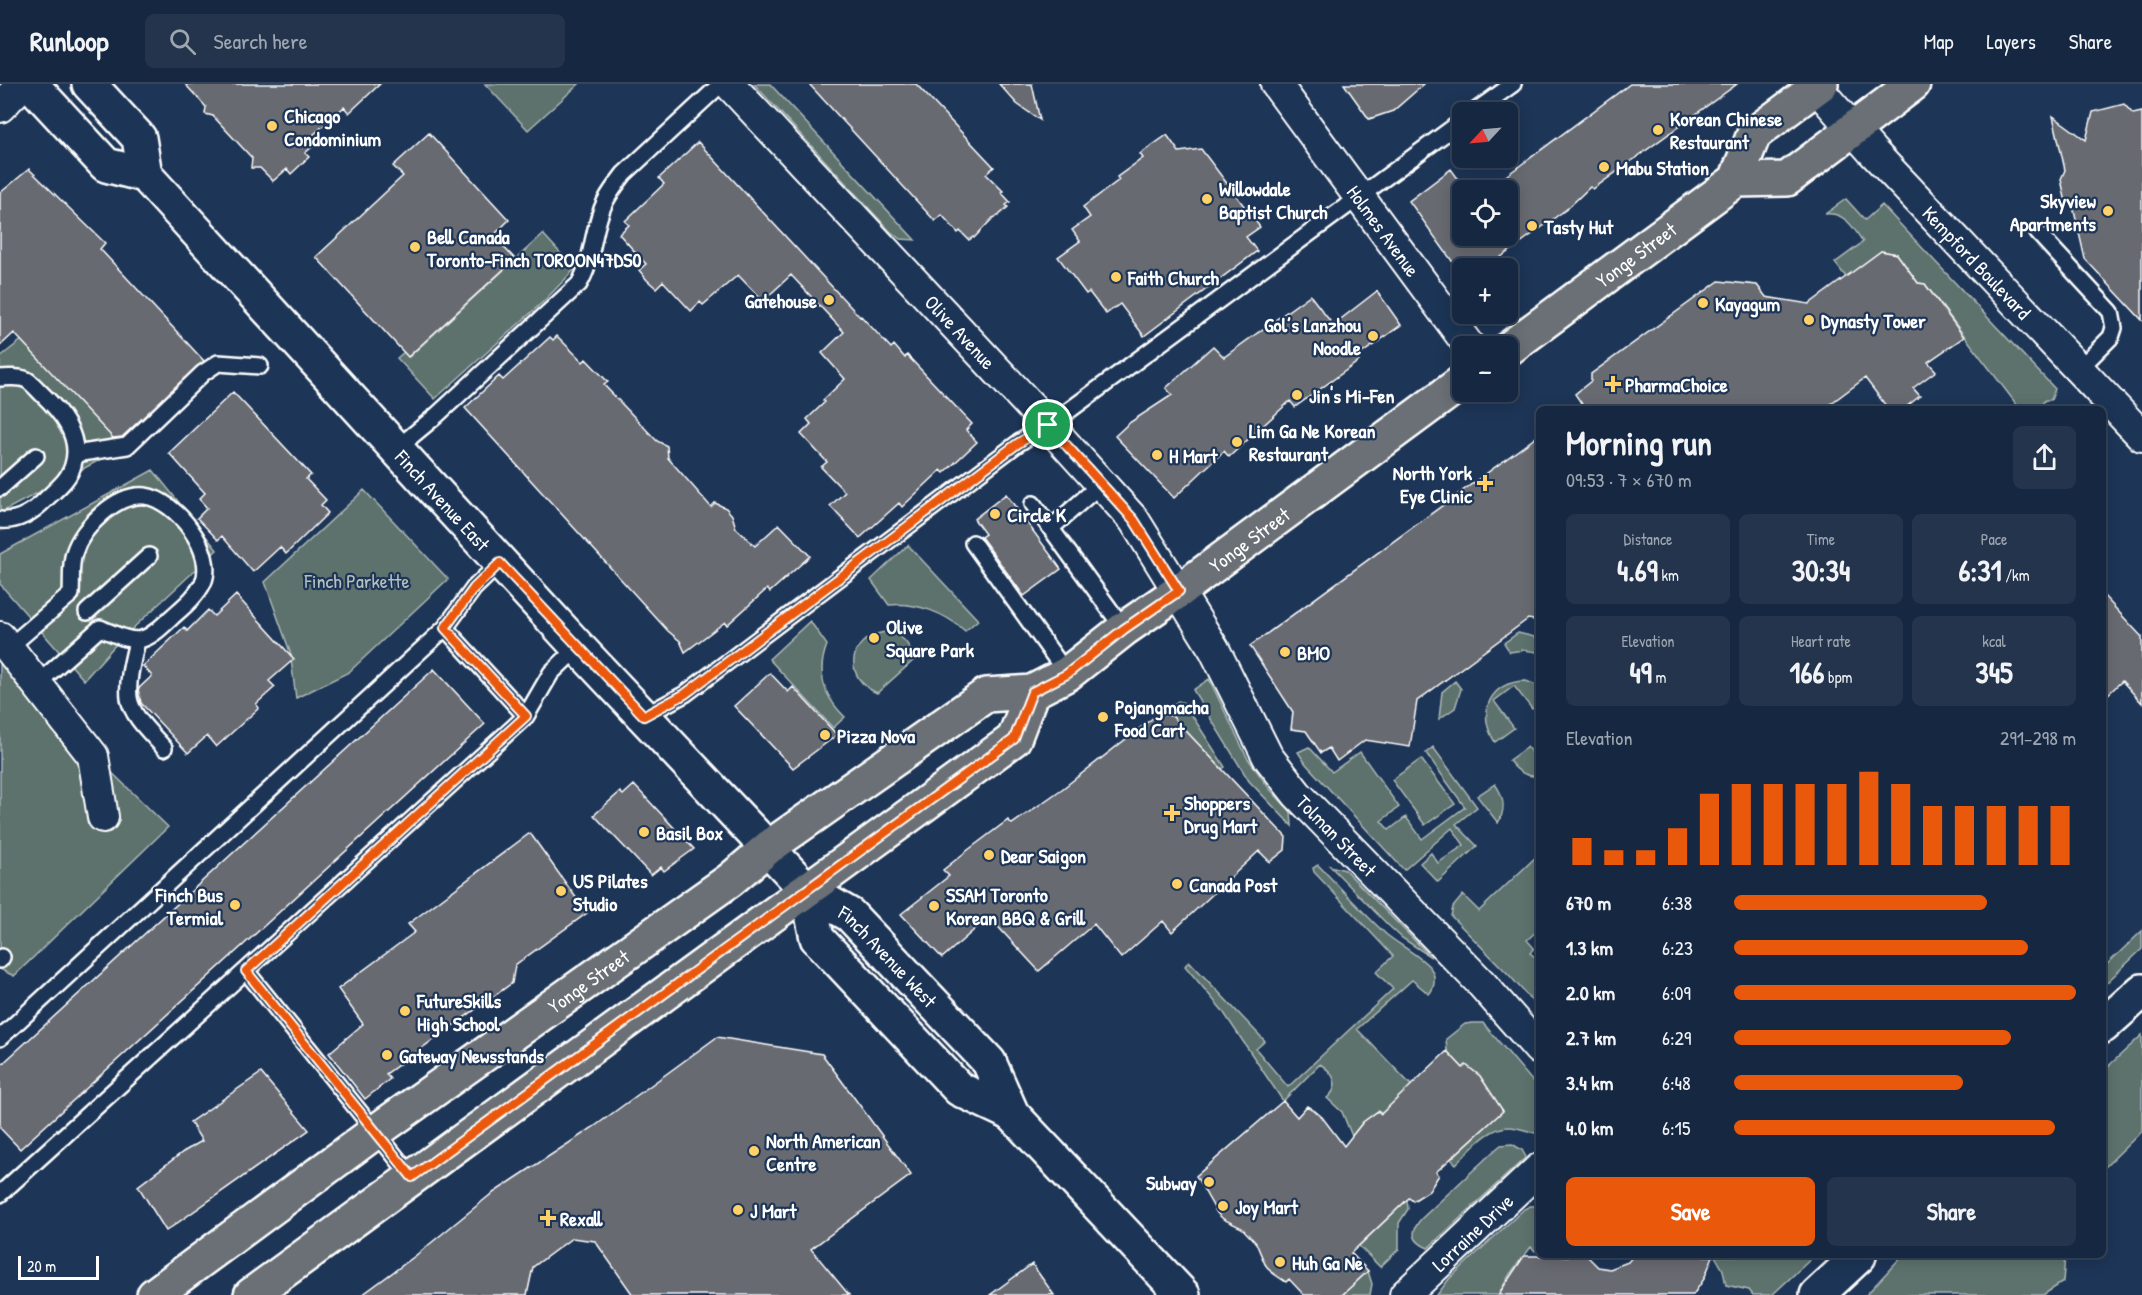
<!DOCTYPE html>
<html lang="en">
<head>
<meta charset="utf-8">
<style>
	:root { --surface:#162841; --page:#23344c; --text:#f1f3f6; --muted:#9ea6b1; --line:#35445a; --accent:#ea580c }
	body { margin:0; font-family:"Patrick Hand",sans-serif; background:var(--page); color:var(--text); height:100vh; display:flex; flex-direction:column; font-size:22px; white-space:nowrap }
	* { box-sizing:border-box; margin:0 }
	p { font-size:20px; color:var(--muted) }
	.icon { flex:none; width:33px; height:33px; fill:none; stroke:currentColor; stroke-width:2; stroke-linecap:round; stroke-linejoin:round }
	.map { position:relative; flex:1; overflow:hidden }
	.drawer { position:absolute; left:1536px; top:322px; width:570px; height:852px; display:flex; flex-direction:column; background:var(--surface); border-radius:9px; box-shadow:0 3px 15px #0003,0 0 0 2px var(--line) }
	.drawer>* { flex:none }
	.needle { width:39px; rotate:244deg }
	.tools { position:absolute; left:1452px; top:18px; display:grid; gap:12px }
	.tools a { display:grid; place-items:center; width:66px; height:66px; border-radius:9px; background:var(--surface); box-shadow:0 3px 15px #0003,0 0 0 2px var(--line); font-size:30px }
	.scale { position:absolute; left:18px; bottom:15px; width:81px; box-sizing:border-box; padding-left:6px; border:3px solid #fff; border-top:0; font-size:16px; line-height:21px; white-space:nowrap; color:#fff; -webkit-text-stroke:4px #1d3557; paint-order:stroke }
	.pin { position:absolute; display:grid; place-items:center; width:51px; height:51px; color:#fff; margin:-26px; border:3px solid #fff; border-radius:50%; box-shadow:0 2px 6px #0007 }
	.round { display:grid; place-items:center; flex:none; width:63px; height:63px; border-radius:9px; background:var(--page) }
	.head { display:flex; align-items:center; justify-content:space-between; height:102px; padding:0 30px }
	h1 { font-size:33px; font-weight:700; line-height:45px }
	.figures { display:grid; grid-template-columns:repeat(3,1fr); gap:9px; height:102px; padding:6px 30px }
	.figures div { display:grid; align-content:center; border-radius:9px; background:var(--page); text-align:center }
	.figures b { font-size:30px; font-weight:700 }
	.figures small { font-size:16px; font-weight:400 }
	.figures p { font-size:16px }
	.chart { height:168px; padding:12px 30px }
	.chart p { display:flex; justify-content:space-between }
	.chart svg { width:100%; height:108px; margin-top:6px; stroke:var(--accent); stroke-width:6 }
	.cta { display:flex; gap:12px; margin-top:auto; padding:12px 30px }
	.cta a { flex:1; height:69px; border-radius:9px; background:var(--accent); color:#fff; font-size:24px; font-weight:700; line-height:69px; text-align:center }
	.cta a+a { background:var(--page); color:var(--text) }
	ul { padding:0 30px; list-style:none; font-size:20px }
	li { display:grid; grid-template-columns:96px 72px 1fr; align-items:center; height:45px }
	li i { height:15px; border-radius:8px; background:var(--accent) }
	header { display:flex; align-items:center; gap:36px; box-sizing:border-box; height:84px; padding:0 30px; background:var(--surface); border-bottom:2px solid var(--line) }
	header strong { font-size:28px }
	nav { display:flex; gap:33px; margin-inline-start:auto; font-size:21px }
	.search { width:420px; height:54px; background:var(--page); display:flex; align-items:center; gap:15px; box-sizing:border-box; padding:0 21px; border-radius:9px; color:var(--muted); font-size:22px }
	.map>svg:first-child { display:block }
</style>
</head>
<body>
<header>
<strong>Runloop</strong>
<div class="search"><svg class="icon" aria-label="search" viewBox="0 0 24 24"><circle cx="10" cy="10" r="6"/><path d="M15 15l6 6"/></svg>Search here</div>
<nav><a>Map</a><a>Layers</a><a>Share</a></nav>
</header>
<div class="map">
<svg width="2142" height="1211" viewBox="0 0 2142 1211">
	<rect width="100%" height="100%" fill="#1d3557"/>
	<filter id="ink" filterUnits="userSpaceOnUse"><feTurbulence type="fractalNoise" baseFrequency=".0167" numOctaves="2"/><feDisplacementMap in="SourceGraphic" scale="12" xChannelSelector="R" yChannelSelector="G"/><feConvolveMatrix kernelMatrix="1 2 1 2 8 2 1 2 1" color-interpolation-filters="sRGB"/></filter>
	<g filter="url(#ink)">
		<path fill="#5d726d" stroke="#aeb8b6" stroke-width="1.5" d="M485,0H579L528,46Z
			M754,0H770L915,156L900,155L890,147Z
			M1846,115L1865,136L1882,121L2055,305L2051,316H2045L2038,325H2020L1925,200L1918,199L1897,170L1881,167L1846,193L1835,179L1863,158C1854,144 1844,127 1825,130Z
			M543,150L575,185L544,217L435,315L397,274L404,268L409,273Z
			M28,251L124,363L0,429V273Z
			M153,386L217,466L117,559L84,596L0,500V470Z
			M364,406L448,495L349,588L296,614L290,568L265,498Z
			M908,461L978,536L965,547C945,529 917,518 889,521L871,496Z
			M810,537L827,561C816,589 824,613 845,633L833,644L769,575Z
			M885,548C902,549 909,560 915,575L877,609C843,594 847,554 885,548Z
			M1518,549L1539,554V566L1537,568L1524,566L1510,568L1504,559Z
			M0,580L168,743L14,892L0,885Z
			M1209,595L1247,673L1269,704L1291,728L1292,742L1249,697L1193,606Z
			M1455,597L1461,605L1455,624L1439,635L1442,608Z
			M1526,597L1539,602V620L1532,625L1514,602L1494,617L1514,644L1495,658C1476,629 1490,597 1526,597Z
			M1178,617L1184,619L1225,683L1222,685L1170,631V623Z
			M1309,663L1332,688L1360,668L1399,723L1381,737L1389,746L1406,733L1422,755L1465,723L1426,669L1433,663L1477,723L1456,740L1477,762L1438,798L1420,779L1431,769L1438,779L1464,761L1452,744L1404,786L1306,680L1298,668Z
			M1527,663L1539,679V692C1526,693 1518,688 1510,678L1509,676Z
			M1421,675L1455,720L1425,741L1392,696Z
			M1495,700C1504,712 1506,726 1498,739L1477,712Z
			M1539,770V845L1527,856L1534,864L1530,869L1539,876V925L1510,892L1451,832L1453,823L1463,811L1479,827Z
			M1318,781C1341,804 1363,829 1387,851C1398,860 1425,875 1431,885C1436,892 1435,904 1429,910L1412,896L1357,945L1412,1002L1381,1030L1378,1027L1363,1038L1352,1052L1342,1028L1327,1014C1342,1002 1333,988 1320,980L1283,1017L1222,926L1185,882L1189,877L1265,957L1256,965L1288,1003L1393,905L1376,888L1393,872L1314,788L1313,784Z
			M1330,782L1345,786L1431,873L1402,854L1388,841Z
			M2142,847V865L2103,902V884Z
			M1473,939H1483L1539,1005V1050C1530,1048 1520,1044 1511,1043C1488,1042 1471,1066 1456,1080L1451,1075L1503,1027L1488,1011L1490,1008L1480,992L1466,982L1463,984L1447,967L1446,955L1465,940Z
			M2142,951V1047L2103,1085V987Z
			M1512,1060L1522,1066L1526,1073L1428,1164C1412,1157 1410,1148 1421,1135L1496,1065L1501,1061Z
			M1407,1116L1408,1125L1399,1139V1165L1380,1183L1359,1162Z
			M1530,1122H1539V1162L1535,1167L1531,1163L1510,1190L1498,1211H1437L1449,1195L1524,1125Z
			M1715,1172H1814L1772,1211H1753L1749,1206L1726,1201L1723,1186Z
			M1902,1172H2065L2063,1198L2043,1211H1866Z
			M1368,1187L1372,1200L1370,1211H1342Z"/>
		<path fill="#686a71" stroke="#fff" stroke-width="1.5" d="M185,0H380L349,29L344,23L312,52L318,58L305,69L309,73L291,90L287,85L273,97L260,84H251L252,74L213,32L205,30L206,23Z
			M809,0H916L994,83L986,90L1003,107L1001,108L1010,118L1006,121L1008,123L998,132L993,134L974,154L973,153L969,156L960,147L958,149L942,131L935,137Z
			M999,0H1032L1040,36L1017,20Z
			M1344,0H1424L1393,27L1369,35Z
			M1630,0H1737L1593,105L1590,103L1568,124L1486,184H1462V191L1409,117L1451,85L1462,100V152H1508V106H1487Z
			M2124,20L2133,30L2142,28V236L2085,175L2072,118L2066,119L2061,95L2065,86L2053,32L2086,56L2093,28Z
			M429,49L509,136L493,152L515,175L408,273L316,173L403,92L393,82Z
			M1167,51L1179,68L1201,65L1260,143L1246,153L1257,167L1144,252L1120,220L1106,230L1089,208L1086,210L1058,173L1080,157L1072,146L1090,133L1083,123L1119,96L1117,93L1143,74L1140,70Z
			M698,58L860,233L861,232L891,264L894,261L905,274L907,271L972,340L966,346L977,358L944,389L941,386L902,423L899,419L860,454L830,422L845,408L821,383L827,378L801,350L811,340L807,335L825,318L823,316L845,295L822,269L844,248L791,191L763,217L738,191L703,221L700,218L691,227L663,197L656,204L647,196L639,186L646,180L619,150L629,141L625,137L664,100L659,94Z
			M29,85L105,159L100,165L204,277L122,353L113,354L14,249L0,262V109Z
			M1881,167L1897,170L1918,199L1925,200L1964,253L1928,278L1936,287L1913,304L1920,312L1902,326H1889L1865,294L1822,326H1586L1575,310L1591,297V290L1719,197L1757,201L1766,213L1809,220Z
			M1377,207L1401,241L1357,273L1359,277L1295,323L1290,317L1229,373L1224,367L1174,414L1115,352L1129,339L1172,311L1166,304L1213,262L1224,273L1310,211L1333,241Z
			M557,252L583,278L586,275L608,298L604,301L657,357L667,362L668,374L711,423L715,419L726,424L732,431L736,444L755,462L779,440L810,472L770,508L767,505L727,541L725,538L685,568L680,557L668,547L465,324L499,292L503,296L550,253L553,256Z
			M233,308L311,391L306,395L326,416L321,421L328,429L286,470L280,463L253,488L222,452L218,456L197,434L207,424L199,415L205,409L169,369Z
			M1539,351V537L1528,535L1417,617L1410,663L1365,656L1337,677L1329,664L1321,669L1306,647L1291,645L1293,628L1250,562Z
			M1006,410L1061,485L1024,512L981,453L985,450L974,435Z
			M236,511L294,575L269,597L275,603L256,620L259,624L216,663L207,652L188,669L141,619L138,605L152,592L143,582L184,543L187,547L208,526L214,532Z
			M2103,511L2142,553V619L2122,597L2103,615Z
			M434,585L485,640L20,1065L0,1044V982Z
			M770,589L788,608L793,603L837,651L793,684L734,622Z
			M1158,630L1172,632L1286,753L1285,766L1270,778L1259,767L1172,848L1163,837L1121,874L1094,840L1039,887L989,833L942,874L901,830L949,792L943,786L968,766L1008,736L1012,740L1062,705Z
			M634,701L694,765L664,787L661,783L651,791L594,731L620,708L623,711Z
			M530,749L587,829L515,881L512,899L386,990L390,995L365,1015L329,969L363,940L338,905L415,848L408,840Z
			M717,953L822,970L911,1091L811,1165L849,1211H633L595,1157L572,1154L533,1183L527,1211H362L415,1172L490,1111L595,1042Z
			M1447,967L1463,984L1466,981L1480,992L1503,1027L1436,1088L1439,1091L1429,1107L1413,1117L1409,1114L1351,1169L1368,1187L1342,1211H1304L1289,1195L1286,1198L1271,1188L1265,1180L1256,1159L1242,1144L1223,1135L1217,1129L1196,1092L1283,1017L1297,1033L1307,1022L1315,1027L1322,1033L1344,1062L1363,1038L1378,1027L1381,1030Z
			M261,989L309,1046L166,1147L138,1102L183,1068L202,1057L190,1038Z
			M1524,1172H1587L1598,1183L1610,1185L1628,1178L1633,1172H1713L1704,1195L1693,1211H1498Z
			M1032,1180L1054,1211H990Z"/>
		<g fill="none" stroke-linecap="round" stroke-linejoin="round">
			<g stroke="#fff" stroke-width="20">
				<path id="lane" d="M1474,28L1513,0
					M2038,149L2111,228L2114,244L2111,253L2078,286
					M0,294C7,293 21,293 27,296C32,299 37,305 41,309C60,327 82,352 73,381C69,396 55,406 45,416C33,428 17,438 0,436
					M396,365L437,331L579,200C594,175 592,144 605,118C610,108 617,99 624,90L721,0
					M75,370L127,362L203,289L218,279L260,282
					M0,404L36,372
					M1033,420L1124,545
					M1051,444L1101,400
					M973,459L1067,590
					M87,528L149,472
					M445,544L526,632
					M137,557C133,575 127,596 129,614C132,633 152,650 164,664
					M8,564L71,510C72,497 70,481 74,469C82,443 117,409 145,412C176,416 217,469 203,499C196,513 183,523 172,533C141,563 138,560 100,544L37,600
					M644,632L685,610L1017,360L1067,328L1462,37
					M0,876L2,873
					M246,887L412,1093
					M0,954L445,544L474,504L500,479
					M0,1110L526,632L551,589L578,563"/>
			</g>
			<g stroke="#fff" stroke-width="34">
				<g id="street">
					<path id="s1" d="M729,0L1048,341L1134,436L1214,565L1268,673L1297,710L1481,899L1539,965"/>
					<path id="s2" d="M1276,0L1469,262"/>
					<path id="s3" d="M1816,3L1872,67L2142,352"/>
					<path d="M0,23L23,0"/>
					<path d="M0,553L93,672L103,733"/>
					<path id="s4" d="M1405,1211L1539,1085"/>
				</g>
			</g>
			<g stroke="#fff" stroke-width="38">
				<g id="secondary">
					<path d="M31,0L106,81L145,91"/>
					<path id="s5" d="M89,0L139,54L145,91L578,563L807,806L850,831L989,978L1012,1030L1183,1211"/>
					<path d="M807,806L817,854L959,1005L1012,1030"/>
					<path d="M2103,942L2142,907"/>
					<path d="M1817,1211L1859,1172"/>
				</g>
			</g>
			<g stroke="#fff" stroke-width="38">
				<g id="primary">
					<path d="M1736,96L1787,95L1913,0"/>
					<path id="s6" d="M1508,265L1736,96L1754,50L1821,0"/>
					<path id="s7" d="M154,1211L375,1048L730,796L769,763L986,611L1032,608L1067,590L1124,545L1179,507L1462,298"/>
					<path d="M251,1211L1014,655L1032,608"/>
				</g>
			</g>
			<use href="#lane" stroke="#1d3557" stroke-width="15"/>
			<use href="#street" stroke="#1d3557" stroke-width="30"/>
			<use href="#secondary" stroke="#1d3557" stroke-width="33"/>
			<use href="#primary" stroke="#6a7074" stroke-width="33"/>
		</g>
	</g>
	<g fill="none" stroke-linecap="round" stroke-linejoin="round" filter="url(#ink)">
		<g stroke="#fff" stroke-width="12">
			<path id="route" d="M1048,341L1134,436L1179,507L1124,545L1067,590L1032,608L1014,655L412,1093L246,887L526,632L445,544L474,504L500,479L644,632L685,610L1017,360Z"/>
		</g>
		<use href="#route" stroke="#ea580c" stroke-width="8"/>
	</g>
	<g fill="#ffd166" stroke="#1d3557" stroke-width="2">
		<circle cx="272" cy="42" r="6"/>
		<circle cx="1658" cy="46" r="6"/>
		<circle cx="1604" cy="83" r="6"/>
		<circle cx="1207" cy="115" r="6"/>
		<circle cx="2108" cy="127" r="6"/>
		<circle cx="1532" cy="142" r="6"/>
		<circle cx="415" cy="163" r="6"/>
		<circle cx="1116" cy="193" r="6"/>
		<circle cx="829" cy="216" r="6"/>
		<circle cx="1703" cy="219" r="6"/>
		<circle cx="1809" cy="236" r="6"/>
		<circle cx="1373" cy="252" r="6"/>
		<path d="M1610 291h6v6h6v6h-6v6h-6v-6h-6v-6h6z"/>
		<circle cx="1297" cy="311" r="6"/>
		<circle cx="1237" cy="358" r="6"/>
		<circle cx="1157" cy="371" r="6"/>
		<path d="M1482 390h6v6h6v6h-6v6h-6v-6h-6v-6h6z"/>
		<circle cx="995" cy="430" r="6"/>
		<circle cx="874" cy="554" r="6"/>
		<circle cx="1285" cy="568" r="6"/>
		<circle cx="1103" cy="633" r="6"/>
		<circle cx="825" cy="651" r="6"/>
		<path d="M1169 720h6v6h6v6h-6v6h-6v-6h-6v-6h6z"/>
		<circle cx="644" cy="748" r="6"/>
		<circle cx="989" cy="771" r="6"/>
		<circle cx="1177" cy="800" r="6"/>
		<circle cx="561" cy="807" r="6"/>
		<circle cx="235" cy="821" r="6"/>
		<circle cx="934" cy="822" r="6"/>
		<circle cx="405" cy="927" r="6"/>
		<circle cx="387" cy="971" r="6"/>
		<circle cx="754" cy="1067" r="6"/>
		<circle cx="1209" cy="1098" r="6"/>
		<circle cx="1223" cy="1122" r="6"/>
		<circle cx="738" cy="1126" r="6"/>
		<path d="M545 1125h6v6h6v6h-6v6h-6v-6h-6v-6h6z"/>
		<circle cx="1280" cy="1178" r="6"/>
	</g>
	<g text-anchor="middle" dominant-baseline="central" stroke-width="4.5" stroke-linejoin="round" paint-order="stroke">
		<g font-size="20" font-weight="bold" fill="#fff" stroke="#1d3557" text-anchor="start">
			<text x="284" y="31">Chicago<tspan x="284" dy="23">Condominium</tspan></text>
			<text x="1670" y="34">Korean Chinese<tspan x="1670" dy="23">Restaurant</tspan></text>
			<text x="1616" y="83">Mabu Station</text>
			<text x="1219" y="104">Willowdale<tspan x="1219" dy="23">Baptist Church</tspan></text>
			<text x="2096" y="116" text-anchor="end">Skyview<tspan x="2096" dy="23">Apartments</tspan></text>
			<text x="1544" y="142">Tasty Hut</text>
			<text x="427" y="152">Bell Canada<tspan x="427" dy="23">Toronto-Finch TOROON47DS0</tspan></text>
			<text x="1128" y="193">Faith Church</text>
			<text x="817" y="216" text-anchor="end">Gatehouse</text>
			<text x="1715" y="219">Kayagum</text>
			<text x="1821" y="236">Dynasty Tower</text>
			<text x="1361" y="240" text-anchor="end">Gol’s Lanzhou<tspan x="1361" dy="23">Noodle</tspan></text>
			<text x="1625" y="300">PharmaChoice</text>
			<text x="1309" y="311">Jin's Mi-Fen</text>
			<text x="1249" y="346">Lim Ga Ne Korean<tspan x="1249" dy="23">Restaurant</tspan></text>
			<text x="1169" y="371">H Mart</text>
			<text x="1472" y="388" text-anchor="end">North York<tspan x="1472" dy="23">Eye Clinic</tspan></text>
			<text x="1007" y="430">Circle K</text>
			<text x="886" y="542">Olive<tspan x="886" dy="23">Square Park</tspan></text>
			<text x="1297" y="568">BMO</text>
			<text x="1115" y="622">Pojangmacha<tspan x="1115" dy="23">Food Cart</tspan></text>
			<text x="837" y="651">Pizza Nova</text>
			<text x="1184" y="718">Shoppers<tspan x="1184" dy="23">Drug Mart</tspan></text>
			<text x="656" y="748">Basil Box</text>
			<text x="1001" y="771">Dear Saigon</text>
			<text x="573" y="796">US Pilates<tspan x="573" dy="23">Studio</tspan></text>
			<text x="1189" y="800">Canada Post</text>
			<text x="223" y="810" text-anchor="end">Finch Bus<tspan x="223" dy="23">Termial</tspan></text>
			<text x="946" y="810">SSAM Toronto<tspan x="946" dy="23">Korean BBQ &amp; Grill</tspan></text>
			<text x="417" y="916">FutureSkills<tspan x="417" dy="23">High School</tspan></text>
			<text x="399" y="971">Gateway Newsstands</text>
			<text x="766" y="1056">North American<tspan x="766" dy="23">Centre</tspan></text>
			<text x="1197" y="1098" text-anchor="end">Subway</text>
			<text x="1235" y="1122">Joy Mart</text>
			<text x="750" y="1126">J Mart</text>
			<text x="560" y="1134">Rexall</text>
			<text x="1292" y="1178">Huh Ga Ne</text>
		</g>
		<g font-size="20" fill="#fff" stroke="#1d3557">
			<text stroke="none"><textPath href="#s2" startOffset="182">Holmes Avenue</textPath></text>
			<text stroke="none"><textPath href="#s6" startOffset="159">Yonge Street</textPath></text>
			<text stroke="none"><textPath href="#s3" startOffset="238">Kempford Boulevard</textPath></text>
			<text stroke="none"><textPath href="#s1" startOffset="339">Olive Avenue</textPath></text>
			<text stroke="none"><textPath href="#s5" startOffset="552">Finch Avenue East</textPath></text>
			<text stroke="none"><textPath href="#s7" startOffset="1338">Yonge Street</textPath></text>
			<text stroke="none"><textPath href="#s1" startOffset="972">Tolman Street</textPath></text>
			<text stroke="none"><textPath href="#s5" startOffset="1191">Finch Avenue West</textPath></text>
			<text stroke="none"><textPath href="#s7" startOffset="536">Yonge Street</textPath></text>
			<text stroke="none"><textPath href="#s4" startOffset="92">Lorraine Drive</textPath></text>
		</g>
		<g font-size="20" fill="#b6c0bd" stroke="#1d3557">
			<text x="357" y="496">Finch Parkette</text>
		</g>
	</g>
</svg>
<div class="tools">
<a><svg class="needle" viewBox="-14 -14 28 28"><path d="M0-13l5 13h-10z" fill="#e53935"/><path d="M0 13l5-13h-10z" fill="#9ea6b1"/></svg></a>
<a><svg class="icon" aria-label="locate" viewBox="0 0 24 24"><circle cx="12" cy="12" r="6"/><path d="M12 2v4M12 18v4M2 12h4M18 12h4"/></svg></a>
<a>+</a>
<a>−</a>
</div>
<div class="scale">20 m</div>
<div class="pin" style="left:1048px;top:341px;background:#1e9e55"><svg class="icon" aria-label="arrive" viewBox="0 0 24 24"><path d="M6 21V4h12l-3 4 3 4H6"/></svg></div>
<section class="drawer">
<div class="head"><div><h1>Morning run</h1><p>09:53 · 7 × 670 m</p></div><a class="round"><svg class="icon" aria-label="share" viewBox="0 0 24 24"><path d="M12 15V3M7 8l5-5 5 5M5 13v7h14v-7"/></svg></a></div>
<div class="figures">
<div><p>Distance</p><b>4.69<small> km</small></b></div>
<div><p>Time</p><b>30:34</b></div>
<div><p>Pace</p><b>6:31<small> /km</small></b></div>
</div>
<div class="figures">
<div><p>Elevation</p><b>49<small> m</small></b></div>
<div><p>Heart rate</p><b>166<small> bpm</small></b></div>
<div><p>kcal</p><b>345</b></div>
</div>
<div class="chart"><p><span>Elevation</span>291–298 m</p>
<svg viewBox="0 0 160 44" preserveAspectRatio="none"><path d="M5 44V33M15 44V38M25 44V38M35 44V29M45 44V15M55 44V11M65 44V11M75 44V11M85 44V11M95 44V6M105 44V11M115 44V20M125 44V20M135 44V20M145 44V20M155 44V20"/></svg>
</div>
<ul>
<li><b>670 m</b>6:38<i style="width:74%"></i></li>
<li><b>1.3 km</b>6:23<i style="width:86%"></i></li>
<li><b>2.0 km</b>6:09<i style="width:100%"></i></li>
<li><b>2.7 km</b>6:29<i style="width:81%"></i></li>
<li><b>3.4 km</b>6:48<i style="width:67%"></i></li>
<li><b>4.0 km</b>6:15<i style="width:94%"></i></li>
</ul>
<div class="cta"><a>Save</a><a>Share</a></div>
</section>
</div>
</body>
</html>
